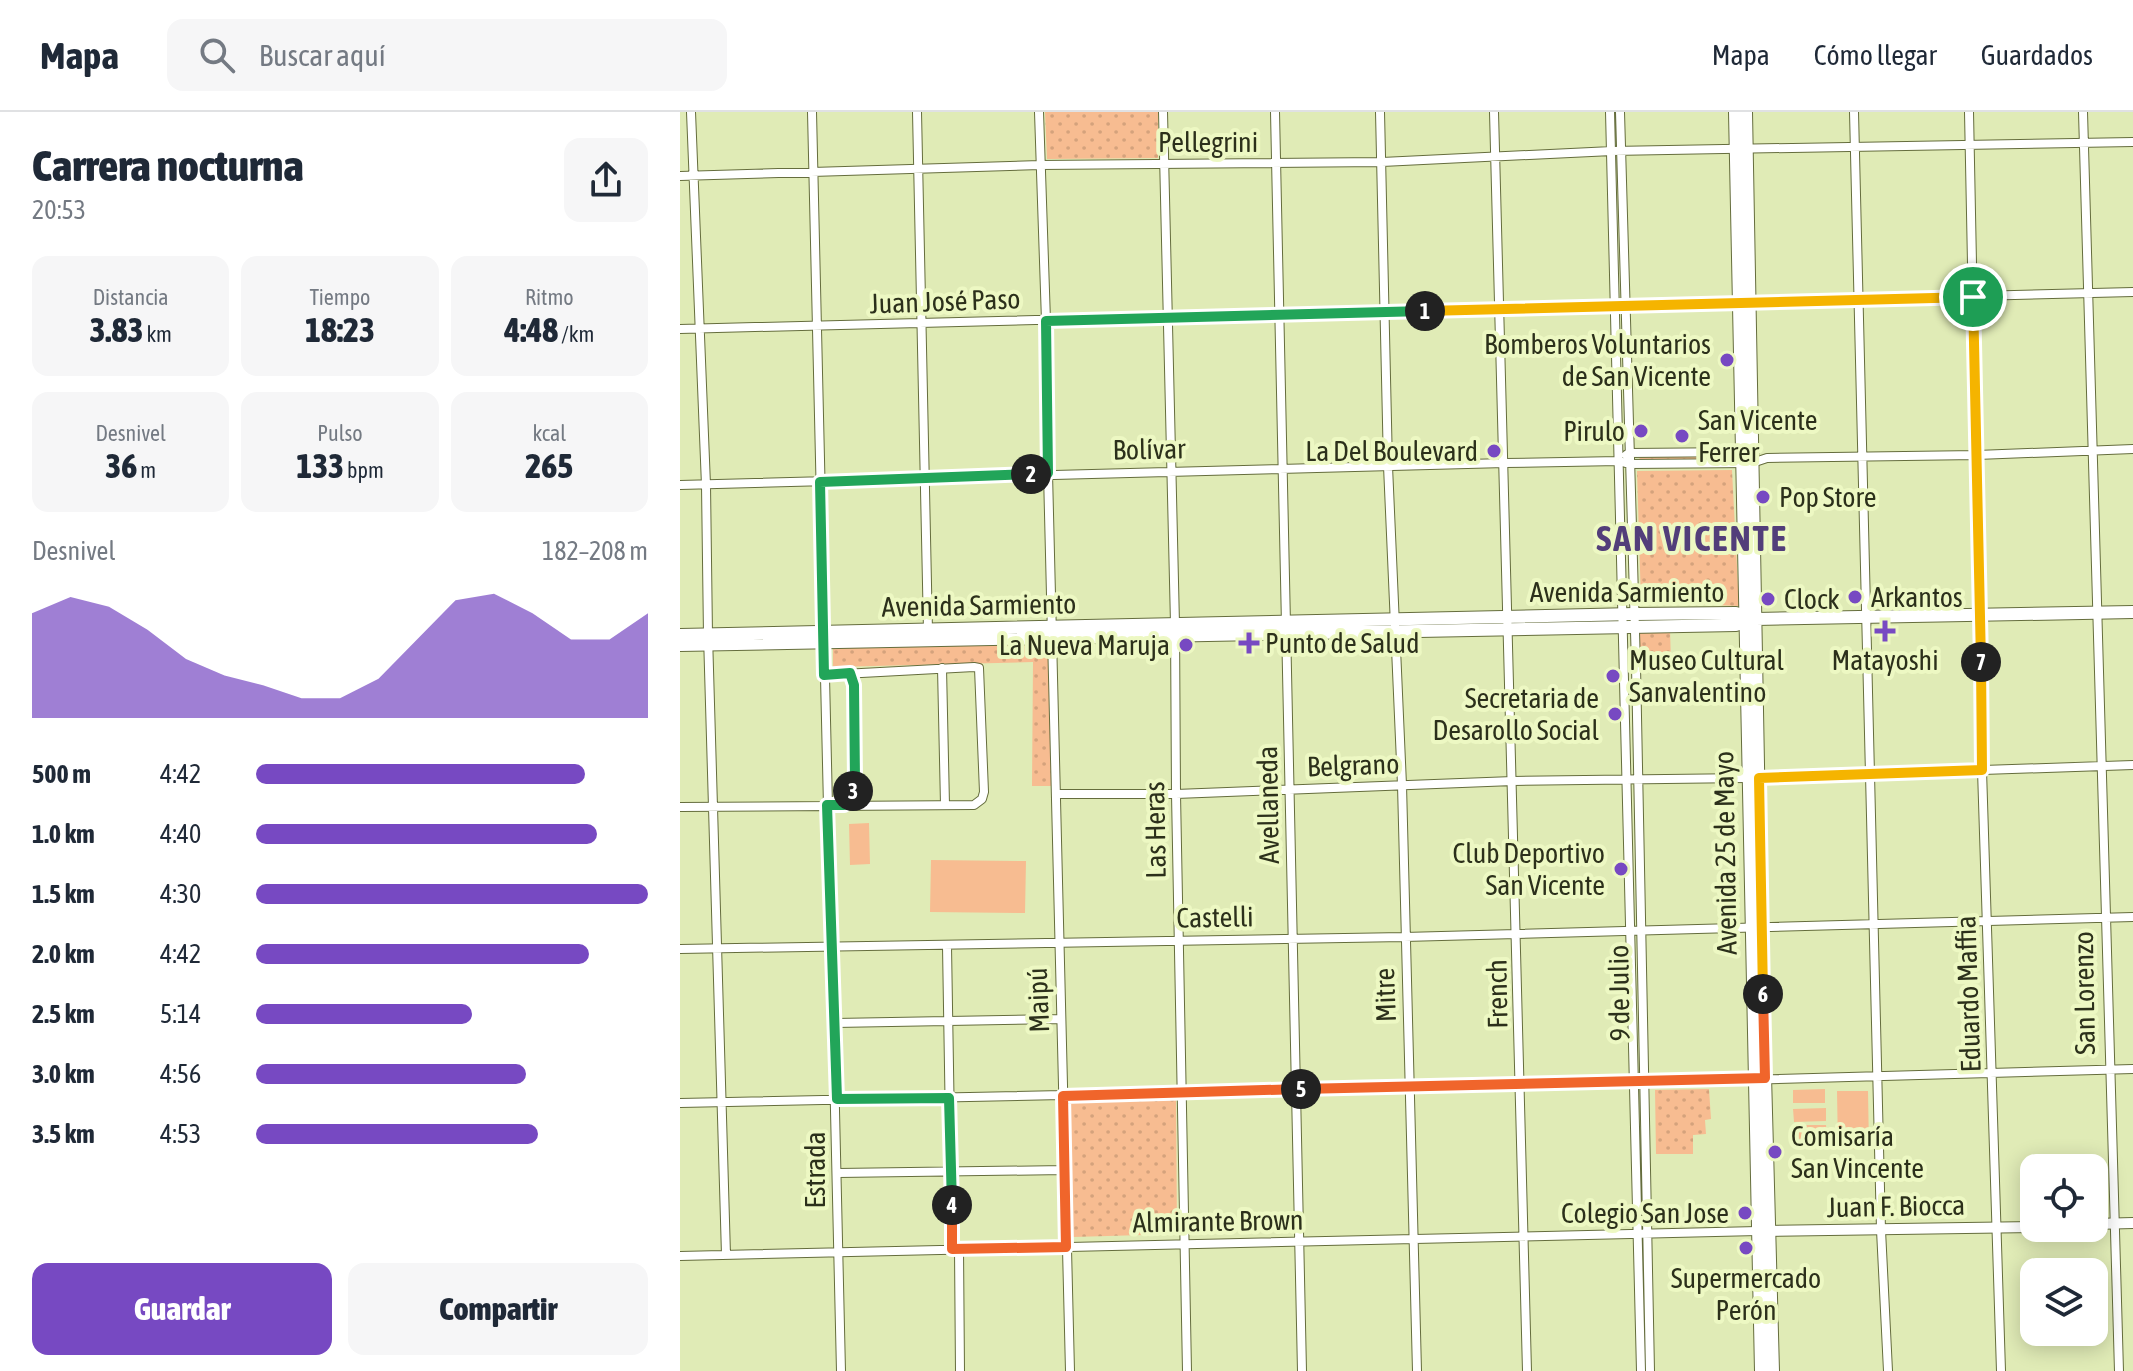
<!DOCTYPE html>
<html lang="es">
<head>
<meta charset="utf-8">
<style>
	:root { --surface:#fff; --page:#f6f6f7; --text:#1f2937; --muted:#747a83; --line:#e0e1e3; --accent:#7749c2 }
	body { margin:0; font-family:"Asap Condensed",sans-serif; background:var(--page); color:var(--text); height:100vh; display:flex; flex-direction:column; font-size:30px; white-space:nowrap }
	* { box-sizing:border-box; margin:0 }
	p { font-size:26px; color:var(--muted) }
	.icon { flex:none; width:44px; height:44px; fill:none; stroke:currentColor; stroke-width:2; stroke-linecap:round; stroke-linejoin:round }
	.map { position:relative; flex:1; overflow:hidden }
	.drawer { display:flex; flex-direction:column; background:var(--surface); width:680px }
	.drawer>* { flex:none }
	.buttons { position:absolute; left:1340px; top:1042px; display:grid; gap:16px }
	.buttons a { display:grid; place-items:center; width:88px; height:88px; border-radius:16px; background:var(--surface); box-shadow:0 4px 20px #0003; font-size:40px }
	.pin { position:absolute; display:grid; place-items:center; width:68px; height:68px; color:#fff; margin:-34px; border:4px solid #fff; border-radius:50%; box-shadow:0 2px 8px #0007 }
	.km { position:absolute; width:40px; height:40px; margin:-20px; border-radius:50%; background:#222; color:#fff; font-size:22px; line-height:40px; text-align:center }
	.round { display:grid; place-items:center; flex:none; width:84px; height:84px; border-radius:16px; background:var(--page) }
	.headline { display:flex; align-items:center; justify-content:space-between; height:136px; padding:0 32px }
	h1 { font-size:44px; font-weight:800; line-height:60px }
	.metrics { display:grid; grid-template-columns:repeat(3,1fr); gap:12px; height:136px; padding:8px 32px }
	.metrics div { display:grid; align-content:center; border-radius:16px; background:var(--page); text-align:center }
	.metrics b { font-size:34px; font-weight:800 }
	.metrics small { font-size:22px; font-weight:400 }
	.metrics p { font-size:22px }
	.chart { height:224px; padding:16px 32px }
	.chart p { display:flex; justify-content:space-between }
	.chart svg { width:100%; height:144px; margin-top:8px; fill:var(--accent); opacity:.7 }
	.action { display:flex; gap:16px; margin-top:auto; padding:16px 32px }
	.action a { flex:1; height:92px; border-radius:16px; background:var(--accent); color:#fff; font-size:32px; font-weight:800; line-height:92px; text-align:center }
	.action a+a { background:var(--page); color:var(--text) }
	ul { padding:0 32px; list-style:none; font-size:26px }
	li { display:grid; grid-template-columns:128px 96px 1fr; align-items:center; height:60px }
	li i { height:20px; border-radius:10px; background:var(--accent) }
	header { display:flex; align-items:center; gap:48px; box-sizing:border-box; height:112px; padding:0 40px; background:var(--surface); border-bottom:2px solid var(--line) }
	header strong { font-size:38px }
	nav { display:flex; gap:44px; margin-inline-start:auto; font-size:28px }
	.search { width:560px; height:72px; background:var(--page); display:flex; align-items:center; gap:20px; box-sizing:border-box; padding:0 28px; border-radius:16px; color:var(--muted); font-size:30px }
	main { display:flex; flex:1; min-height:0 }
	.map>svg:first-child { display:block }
</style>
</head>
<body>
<header>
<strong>Mapa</strong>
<div class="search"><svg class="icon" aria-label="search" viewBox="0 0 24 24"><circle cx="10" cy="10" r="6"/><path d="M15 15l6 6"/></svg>Buscar aquí</div>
<nav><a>Mapa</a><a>Cómo llegar</a><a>Guardados</a></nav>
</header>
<main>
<section class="drawer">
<div class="headline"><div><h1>Carrera nocturna</h1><p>20:53</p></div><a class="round"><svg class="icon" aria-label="share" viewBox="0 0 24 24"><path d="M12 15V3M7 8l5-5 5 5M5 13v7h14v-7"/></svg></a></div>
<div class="metrics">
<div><p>Distancia</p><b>3.83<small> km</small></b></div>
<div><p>Tiempo</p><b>18:23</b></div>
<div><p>Ritmo</p><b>4:48<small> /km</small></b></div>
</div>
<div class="metrics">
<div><p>Desnivel</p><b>36<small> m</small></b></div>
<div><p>Pulso</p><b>133<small> bpm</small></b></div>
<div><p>kcal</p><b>265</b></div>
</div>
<div class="chart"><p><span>Desnivel</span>182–208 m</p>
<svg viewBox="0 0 160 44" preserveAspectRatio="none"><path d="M0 44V12L10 7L20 10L30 17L40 26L50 31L60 34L70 38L80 38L90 32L100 20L110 8L120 6L130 12L140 20L150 20L160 12V44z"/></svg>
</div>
<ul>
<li><b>500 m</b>4:42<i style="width:84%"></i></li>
<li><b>1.0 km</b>4:40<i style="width:87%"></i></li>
<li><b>1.5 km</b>4:30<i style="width:100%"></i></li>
<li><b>2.0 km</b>4:42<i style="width:85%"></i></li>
<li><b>2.5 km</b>5:14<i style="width:55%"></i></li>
<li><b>3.0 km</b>4:56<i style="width:69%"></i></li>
<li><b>3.5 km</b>4:53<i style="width:72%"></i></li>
</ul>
<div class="action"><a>Guardar</a><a>Compartir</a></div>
</section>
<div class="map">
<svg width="1453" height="1259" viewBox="0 0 1453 1259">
	<defs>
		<pattern id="grass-dots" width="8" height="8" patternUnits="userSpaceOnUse" patternTransform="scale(2)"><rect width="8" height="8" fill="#f7bc91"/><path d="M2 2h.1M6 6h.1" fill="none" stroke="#d4a27c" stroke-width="1.8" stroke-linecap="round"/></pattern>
	</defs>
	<rect width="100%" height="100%" fill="#e0ebb6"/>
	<path fill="url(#grass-dots)" d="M365,0H478V46L367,47Z
		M959,343H1052V349L960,350Z
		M1052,358L1059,494L961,490L957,359Z
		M990,517L991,551L959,552L958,518Z
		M369,529L372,674H352L353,550L153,555V534Z
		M1029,977L1031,1007L1025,1008L1026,1022L1013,1023V1042H976L975,978Z
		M496,986L497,1122L393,1125L390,988Z"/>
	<path fill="#f7bc91" d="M189,711L190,752L170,753L169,712Z
		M251,748L346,749L345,801L250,800Z
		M1145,977V991H1113V978Z
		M1157,979H1188L1189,1036L1158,1037Z
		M1146,996V1009L1114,1010L1113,997Z
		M1114,1013H1146L1147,1026L1114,1027Z"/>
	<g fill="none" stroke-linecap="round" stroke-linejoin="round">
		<g stroke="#656d3d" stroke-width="10">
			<path id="minor" d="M11,0L26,373L28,523L46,1143
				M132,0L161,1259
				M237,0L248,519
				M359,0L366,209L368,361L390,1259
				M483,0L495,512L496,682L507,1259
				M595,0L622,1259
				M700,0L708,354L722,673L737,1259
				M814,0L847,1259
				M930,0L961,1259
				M940,0L956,554L970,1259
				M1174,0L1201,1118L1208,1259
				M1289,0L1302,658L1321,1259
				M1403,0L1439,1259
				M0,64L360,53L702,50L932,39L1453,30
				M0,217L1453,180
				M946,343L949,341L1064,340
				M0,373L825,351L939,349L949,352L1072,351L1087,346L1297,343L1453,337
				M262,556L265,693
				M376,682H496L833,669L1067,666L1453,653
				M164,693L174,677L175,669L174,573L170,561
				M0,695L294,693L302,687L304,680L299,556L294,555L144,563
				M267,834L272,1137
				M0,837L724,825L1453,805
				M155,911L381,907
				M0,991L953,971L1453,957
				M158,1061L385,1058
				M279,1137L280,1259
				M0,1144L1078,1119"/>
		</g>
		<g stroke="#656d3d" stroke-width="12">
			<path id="tertiary" d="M1414,1112L1453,1111
				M1084,1119L1354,1115"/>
		</g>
		<g stroke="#656d3d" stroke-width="14">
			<path id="secondary" d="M1055,0L1081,1259
				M1066,0L1081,816L1093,1259
				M0,523L954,502L1056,501L1066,507
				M0,533L1056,513L1066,507H1076L1453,500"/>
		</g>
		<use href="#minor" stroke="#fff" stroke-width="8"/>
		<use href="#tertiary" stroke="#fff" stroke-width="10"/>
		<use href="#secondary" stroke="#fff" stroke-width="12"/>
	</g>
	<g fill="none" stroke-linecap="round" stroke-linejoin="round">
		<g stroke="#fff" stroke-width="16">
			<path id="split-1" d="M745,199L1293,185"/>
		</g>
		<g stroke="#fff" stroke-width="16">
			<path id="split-2" d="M351,362L368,361L366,209L745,199"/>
		</g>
		<g stroke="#fff" stroke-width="16">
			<path id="split-3" d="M173,679L175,669L174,573L170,561L144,563L140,370L351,362"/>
		</g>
		<g stroke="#fff" stroke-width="16">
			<path id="split-4" d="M173,679L164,693H147L157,987L269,986L272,1093"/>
		</g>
		<g stroke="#fff" stroke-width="16">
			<path id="split-5" d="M272,1093V1137L386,1135L383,984L621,977"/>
		</g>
		<g stroke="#fff" stroke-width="16">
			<path id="split-6" d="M621,977L1085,966L1083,882"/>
		</g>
		<g stroke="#fff" stroke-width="16">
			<path id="split-7" d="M1083,882L1079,666L1302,658L1301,550"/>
		</g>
		<g stroke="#fff" stroke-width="16">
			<path id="split-8" d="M1293,185L1301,550"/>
		</g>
		<use href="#split-1" stroke="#f5b400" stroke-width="10"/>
		<use href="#split-2" stroke="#22a559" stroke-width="10"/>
		<use href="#split-3" stroke="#22a559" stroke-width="10"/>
		<use href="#split-4" stroke="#22a559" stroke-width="10"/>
		<use href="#split-5" stroke="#f0652b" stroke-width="10"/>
		<use href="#split-6" stroke="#f0652b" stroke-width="10"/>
		<use href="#split-7" stroke="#f5b400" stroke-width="10"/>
		<use href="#split-8" stroke="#f5b400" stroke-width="10"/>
	</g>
	<g fill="#7749c2" stroke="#edf8c3" stroke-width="3">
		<circle cx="1047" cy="248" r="8"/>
		<circle cx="961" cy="319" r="8"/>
		<circle cx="1002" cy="324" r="8"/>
		<circle cx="814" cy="339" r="8"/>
		<circle cx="1083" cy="385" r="8"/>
		<circle cx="1175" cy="485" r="8"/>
		<circle cx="1088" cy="487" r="8"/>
		<path d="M1201 507h8v8h8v8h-8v8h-8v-8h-8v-8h8z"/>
		<path d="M565 519h8v8h8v8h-8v8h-8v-8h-8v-8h8z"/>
		<circle cx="506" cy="533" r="8"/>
		<circle cx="933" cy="564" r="8"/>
		<circle cx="935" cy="602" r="8"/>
		<circle cx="941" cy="757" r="8"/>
		<circle cx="1095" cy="1040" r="8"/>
		<circle cx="1065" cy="1101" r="8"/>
		<circle cx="1066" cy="1136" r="8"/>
	</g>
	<g text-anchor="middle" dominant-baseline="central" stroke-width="8" stroke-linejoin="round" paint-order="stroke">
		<g font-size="28" fill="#2c301b" stroke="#edf8c3">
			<text x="528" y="30">Pellegrini</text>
			<text transform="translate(265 189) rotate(-2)">Juan José Paso</text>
			<text transform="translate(469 337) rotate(-1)">Bolívar</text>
			<text x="947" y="480">Avenida Sarmiento</text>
			<text transform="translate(299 493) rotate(-1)">Avenida Sarmiento</text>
			<text transform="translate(673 653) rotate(-2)">Belgrano</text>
			<text transform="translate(588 693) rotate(-91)">Avellaneda</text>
			<text transform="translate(475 718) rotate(-91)">Las Heras</text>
			<text transform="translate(1045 741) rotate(-91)">Avenida 25 de Mayo</text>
			<text transform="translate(535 805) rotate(-1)">Castelli</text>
			<text transform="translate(939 881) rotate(-91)">9 de Julio</text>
			<text transform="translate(1404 881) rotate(-91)">San Lorenzo</text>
			<text transform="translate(817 882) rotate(-91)">French</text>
			<text transform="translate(1288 882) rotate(-92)">Eduardo Maffia</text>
			<text transform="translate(705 883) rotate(-92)">Mitre</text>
			<text transform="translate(358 888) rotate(-92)">Maipú</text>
			<text transform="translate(135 1058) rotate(-90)">Estrada</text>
			<text transform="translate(1216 1094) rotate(-1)">Juan F. Biocca</text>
			<text transform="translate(538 1109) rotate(-1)">Almirante Brown</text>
		</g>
		<g font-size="28" fill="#2c301b" stroke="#edf8c3" text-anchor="end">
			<text x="1031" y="232">Bomberos Voluntarios<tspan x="1031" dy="32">de San Vicente</tspan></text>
			<text x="1018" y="308" text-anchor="start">San Vicente<tspan x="1018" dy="32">Ferrer</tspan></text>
			<text x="945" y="319">Pirulo</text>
			<text x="798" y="339">La Del Boulevard</text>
			<text x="1099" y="385" text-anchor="start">Pop Store</text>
			<text x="1191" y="485" text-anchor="start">Arkantos</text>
			<text x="1104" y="487" text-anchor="start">Clock</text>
			<text x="585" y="531" text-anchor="start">Punto de Salud</text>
			<text x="490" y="533">La Nueva Maruja</text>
			<text x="949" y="548" text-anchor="start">Museo Cultural<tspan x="949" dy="32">Sanvalentino</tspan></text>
			<text x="1205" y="548" text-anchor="middle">Matayoshi</text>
			<text x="919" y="586">Secretaria de<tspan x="919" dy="32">Desarollo Social</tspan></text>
			<text x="925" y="741">Club Deportivo<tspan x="925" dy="32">San Vicente</tspan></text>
			<text x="1111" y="1024" text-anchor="start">Comisaría<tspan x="1111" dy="32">San Vincente</tspan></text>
			<text x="1049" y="1101">Colegio San Jose</text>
			<text x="1066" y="1166" text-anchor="middle">Supermercado<tspan x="1066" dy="32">Perón</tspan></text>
		</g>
		<g font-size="36" font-weight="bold" letter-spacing="2" fill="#523e7a" stroke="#edf8c3">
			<text x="1012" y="426">SAN VICENTE</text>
		</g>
	</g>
</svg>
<div class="buttons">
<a><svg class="icon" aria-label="locate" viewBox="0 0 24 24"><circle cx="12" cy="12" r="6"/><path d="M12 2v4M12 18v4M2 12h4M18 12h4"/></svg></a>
<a><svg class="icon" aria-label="layers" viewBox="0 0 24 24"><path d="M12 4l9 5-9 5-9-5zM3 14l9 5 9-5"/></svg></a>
</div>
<div class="pin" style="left:1293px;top:185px;background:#1e9e55"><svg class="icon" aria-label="arrive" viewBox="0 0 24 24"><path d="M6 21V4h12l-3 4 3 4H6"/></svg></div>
<b class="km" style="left:745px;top:199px">1</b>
<b class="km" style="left:351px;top:362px">2</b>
<b class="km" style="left:173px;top:679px">3</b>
<b class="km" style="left:272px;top:1093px">4</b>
<b class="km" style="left:621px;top:977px">5</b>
<b class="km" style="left:1083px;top:882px">6</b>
<b class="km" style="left:1301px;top:550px">7</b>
</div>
</main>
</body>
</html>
